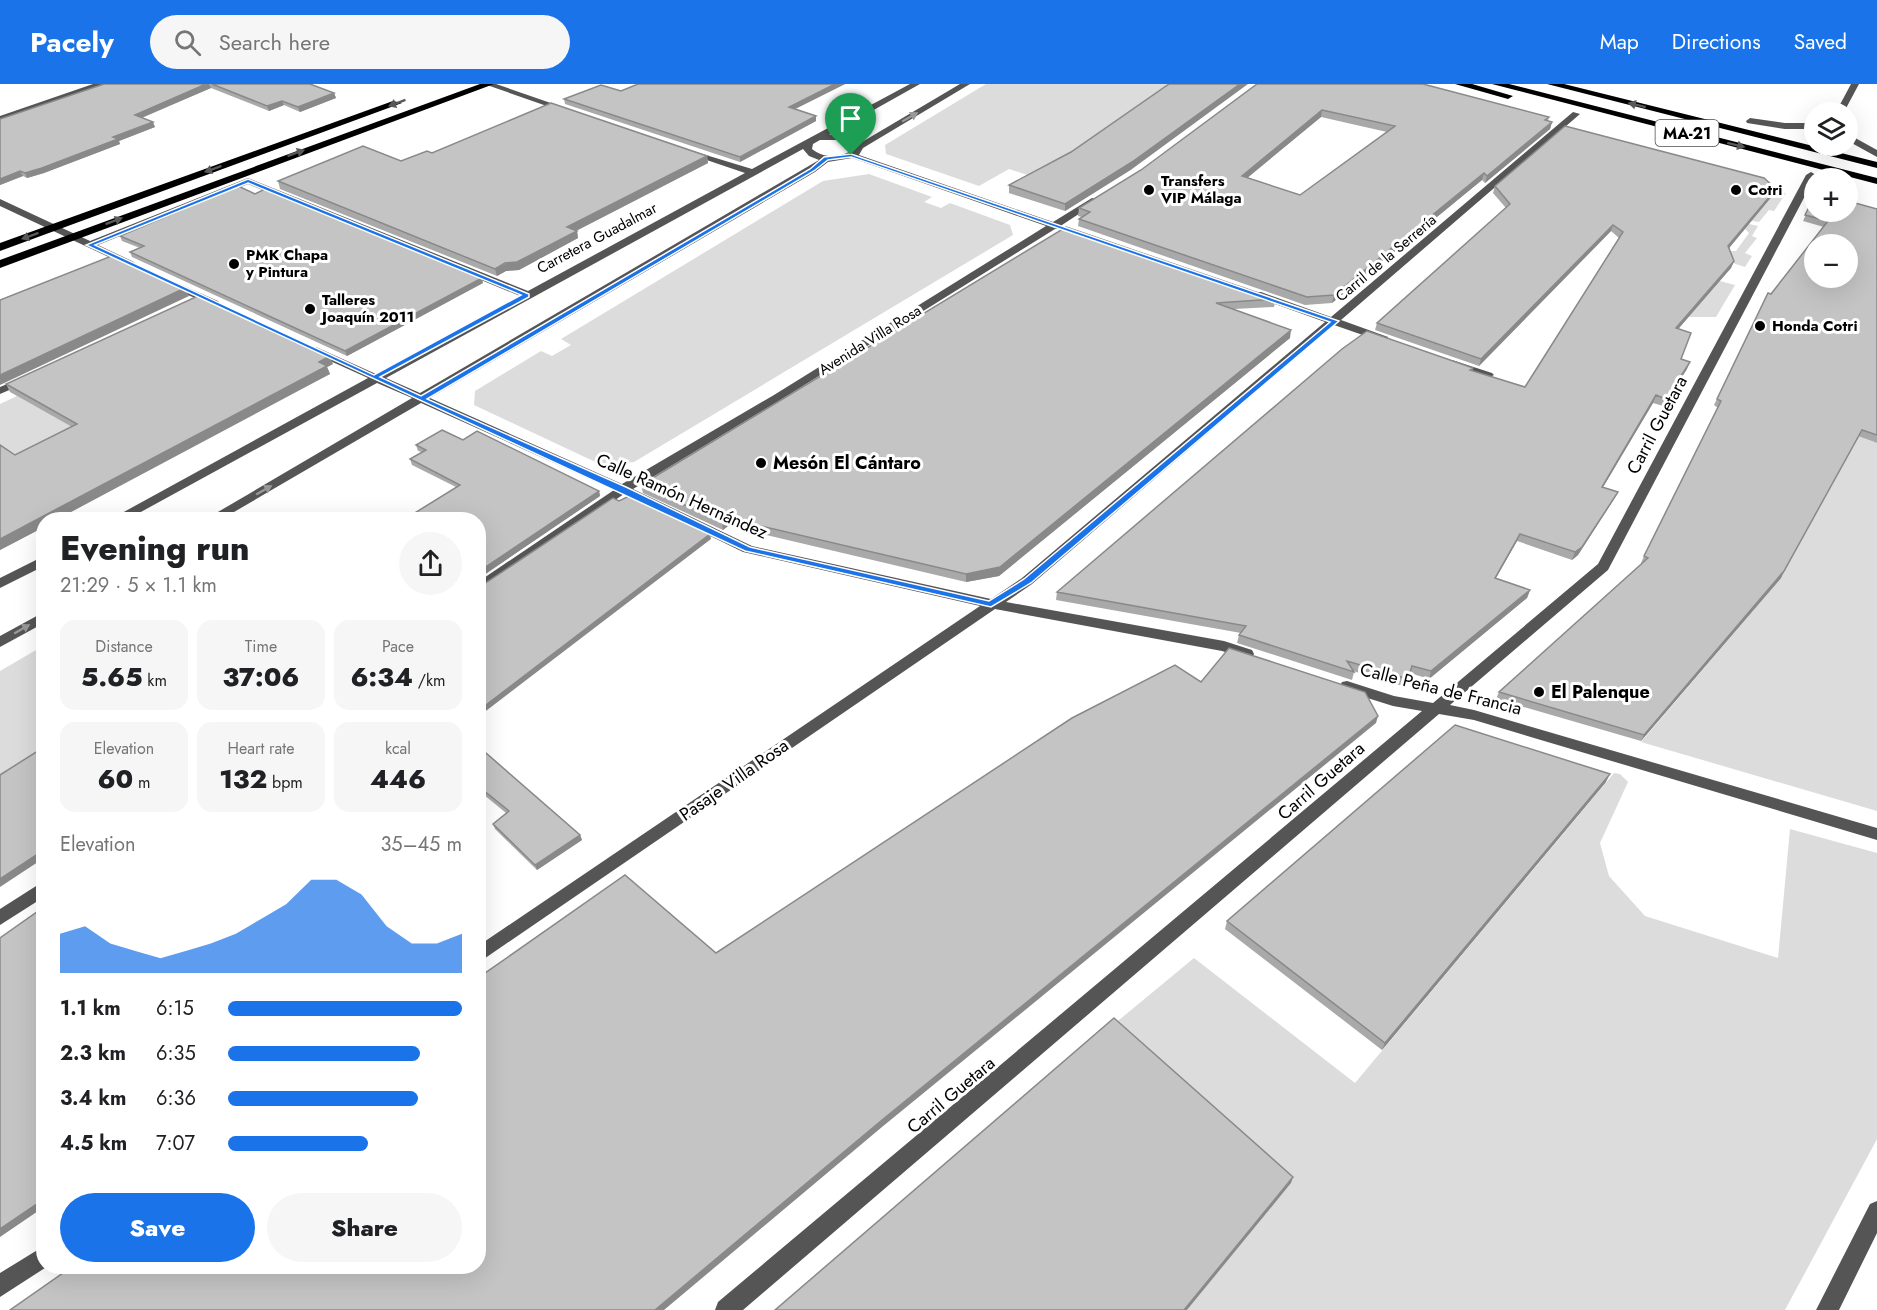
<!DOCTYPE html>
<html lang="en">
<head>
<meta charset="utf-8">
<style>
	:root { --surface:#fff; --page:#f6f6f6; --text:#202124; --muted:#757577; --accent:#1a73e8 }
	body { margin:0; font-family:Jost,sans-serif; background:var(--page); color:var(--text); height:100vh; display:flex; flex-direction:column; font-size:22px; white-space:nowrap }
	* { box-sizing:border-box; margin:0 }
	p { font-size:20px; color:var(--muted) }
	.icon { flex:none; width:33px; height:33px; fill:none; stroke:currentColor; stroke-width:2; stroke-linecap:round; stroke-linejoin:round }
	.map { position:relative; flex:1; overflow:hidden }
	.details { position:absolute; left:36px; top:428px; width:450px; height:762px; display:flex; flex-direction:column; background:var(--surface); border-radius:24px; box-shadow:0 6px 24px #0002 }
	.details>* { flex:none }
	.fabs { position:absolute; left:1804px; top:18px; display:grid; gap:12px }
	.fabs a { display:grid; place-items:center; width:54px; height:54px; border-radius:50%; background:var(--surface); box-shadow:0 6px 24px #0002; font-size:30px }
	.pin { position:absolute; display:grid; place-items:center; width:51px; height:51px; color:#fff; margin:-62px -26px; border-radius:50% 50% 50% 0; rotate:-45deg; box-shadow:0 0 6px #0007 }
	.pin .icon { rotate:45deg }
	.round { display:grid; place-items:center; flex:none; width:63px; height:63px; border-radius:32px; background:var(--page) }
	.headline { display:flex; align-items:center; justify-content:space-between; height:102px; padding:0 24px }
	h1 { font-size:33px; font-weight:800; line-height:45px }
	.figures { display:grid; grid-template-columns:repeat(3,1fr); gap:9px; height:102px; padding:6px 24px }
	.figures div { display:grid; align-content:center; border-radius:15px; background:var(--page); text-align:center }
	.figures b { font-size:26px; font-weight:800 }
	.figures small { font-size:16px; font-weight:400 }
	.figures p { font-size:16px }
	.chart { height:168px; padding:12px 24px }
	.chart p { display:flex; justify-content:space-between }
	.chart svg { width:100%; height:108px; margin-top:6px; fill:var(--accent); opacity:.7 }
	.button { display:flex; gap:12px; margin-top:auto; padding:12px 24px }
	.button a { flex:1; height:69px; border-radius:36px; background:var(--accent); color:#fff; font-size:24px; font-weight:800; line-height:69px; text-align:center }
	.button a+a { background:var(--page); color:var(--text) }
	ul { padding:0 24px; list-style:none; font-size:20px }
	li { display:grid; grid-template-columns:96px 72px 1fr; align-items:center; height:45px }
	li i { height:15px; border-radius:8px; background:var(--accent) }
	header { display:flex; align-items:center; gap:36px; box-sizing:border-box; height:84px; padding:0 30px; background:var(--accent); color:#fff }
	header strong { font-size:28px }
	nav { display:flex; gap:33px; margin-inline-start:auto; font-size:21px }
	.search { width:420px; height:54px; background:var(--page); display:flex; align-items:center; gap:15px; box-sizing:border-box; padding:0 21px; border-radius:33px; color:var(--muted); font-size:22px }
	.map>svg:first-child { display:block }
</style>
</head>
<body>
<header>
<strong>Pacely</strong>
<div class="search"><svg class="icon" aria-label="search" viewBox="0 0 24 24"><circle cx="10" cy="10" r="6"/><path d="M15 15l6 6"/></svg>Search here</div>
<nav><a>Map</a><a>Directions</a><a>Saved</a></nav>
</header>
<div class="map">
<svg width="1877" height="1226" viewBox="0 0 1877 1226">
	<rect width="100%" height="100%" fill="#fff"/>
	<path fill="#dcdcdc" d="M986,0H1178L1037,94L1009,85L979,102L886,70L885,61Z
		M869,90L932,113L924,118L941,124L950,119L1010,141L1013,151L634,378L604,382L474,321L475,307L541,267L552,272L571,261L561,255L823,97Z
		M1772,106L1786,109L1774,127L1769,126L1759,138L1752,137Z
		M1749,140L1758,142L1752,152L1757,154L1745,169L1752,172L1745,183L1726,177L1727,167H1736L1749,149L1745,145Z
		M1712,195L1735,201L1716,233H1689L1692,229L1687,224H1696L1716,201Z
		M17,312L81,348L20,379L0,366V320Z
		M1858,352L1877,359V727L1641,658L1781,494Z
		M43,562V672L0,699V587Z
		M1614,689L1620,690L1628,698L1600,759L1609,792L1645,832L1778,874L1790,745L1877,769V1055L1785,1226H1187L1290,1099L1113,941L1194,874L1355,999Z"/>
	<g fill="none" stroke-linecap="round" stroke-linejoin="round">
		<path fill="#555" fill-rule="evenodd" d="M93,0H105L0,38V32Z
			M484,0H496L571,26L564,28Z
			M910,0H920L829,51L842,50L862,58L960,0H970L863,64L859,71L1053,138L1092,114L1100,116L1062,141L1061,145H1055L782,315L633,405L752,462L991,515L1022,494L1325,238L1253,212V208H1261L1331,233L1573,28L1580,30L1341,236L1388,253V257H1380L1334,241L1032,500L1006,518L1224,557L1252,566L1254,570L1252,574L1247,575L1222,567L995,525L478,879V862L980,522L743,468L624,410L478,509V498L614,406L421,319L222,435H206L412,314L377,299L128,435H111L368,294L308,267V263H316L376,290L520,212L248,100L98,161L134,178L135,180L130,183L0,122V115L90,157L248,94L528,207L745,89L686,69V65L752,85ZM820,56H841L854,60V65C841,74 825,75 812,65L813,60ZM803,65L809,72L819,76L420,309L386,294ZM852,74L1046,142L774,311L622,400L430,314L815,88L828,78Z
			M1851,0H1859L1844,28H1836Z
			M1750,34L1785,39H1815V45H1785L1747,39L1746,37Z
			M1848,50L1877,66V73L1848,57Z
			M1811,88L1816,91L1608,486L1450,621L1474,626L1877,744V756L1474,636L1439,630L743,1226H715L718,1218L1422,627L1393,622L1342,606L1340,602L1342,598L1347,597L1394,612L1433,619L1598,480L1806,91Z
			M168,195L218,217L219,219L210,221L164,200L163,198Z
			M1452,276L1492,289L1494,291L1488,294L1448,281V277Z
			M24,293L28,294V298L0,310V303Z
			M44,472V482L0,504V494Z
			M44,528V539L0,563V552Z
			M44,797V813L0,841V825Z
			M1877,1117V1149L1839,1226H1816L1870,1120Z
			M44,1162V1182H48L0,1213V1189Z"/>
		<path fill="#000" fill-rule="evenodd" d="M480,0H494L0,184V176Z
			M1455,0H1472L1513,12L1508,15Z
			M1492,0H1509L1877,94V100Z
			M1547,0H1564L1877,78V84Z
			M393,17L402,19L0,167V159Z"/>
	</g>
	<path fill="#a9a9a9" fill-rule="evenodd" d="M104,0H310L334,9L336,14L300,28L284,21L269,27L211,4L142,33L155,43L119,57L120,60L44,89L27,94L23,92L0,101V35Z
		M638,0H845L795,25L816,32V37L740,78L565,20L564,15L621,7Z
		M1257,0L1549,33L1548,37L1552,38L1550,45L1485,99L1482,96L1332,219L1305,221L1078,142L1079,135L1082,133L1078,132L1079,124L1141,86ZM1321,33L1387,48L1300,111L1247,94Z
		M1071,68L1132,85L1065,127L1009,109V101Z
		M432,69L707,72L708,79L576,147H577L578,154L519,186L506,187L497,192L280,105L278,97L401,77Z
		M1495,102L1776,105L1773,111L1729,164L1734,177L1731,184L1678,245L1681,275L1687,285L1663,322L1653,319L1603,403L1618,408L1614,415L1578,471L1572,476L1517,457L1496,494L1530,506L1527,514L1429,595L1410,589L1406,603L1353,587L1354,588L1352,596L1237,559L1239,551L1241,549L1056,516L1057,508L1473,284L1472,287L1525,303L1619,154L1611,147L1479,282L1375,246L1377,239L1506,124L1493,109Z
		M1815,111L1877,125V359L1858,352L1781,494L1641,657L1496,615L1499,608L1642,479H1641L1644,472L1718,324L1714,321L1768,209L1771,210L1824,143L1803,137Z
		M1066,143L1276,215L1274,223L1234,225L1290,254L999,492L966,498L728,442L723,446L643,409L641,401Z
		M120,152L483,199L347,272L132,173L130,168L140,164L122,157Z
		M333,280L327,283L330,290L44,435V443L0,466V361L15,371L72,343L10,308L6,300Z
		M463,356L599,407L600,412L478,495V435L456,403L412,381L410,375L422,368L418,367L416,361Z
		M478,662L580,751L582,756L537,786L495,745L493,740L506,729L478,706Z
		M1606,698L1382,966L1225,845L1227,837Z"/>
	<path fill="#898989" d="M206,0H209L211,4L137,36L135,31Z
		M835,0H845L789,28V23Z
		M1240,0H1248L1132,85L1065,127V120Z
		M334,9L336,14L300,28L298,23Z
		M282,17L284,21L269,27L267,22Z
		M1322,26L1321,33L1241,99L1242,92Z
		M816,32V37L740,78V73Z
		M153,38L155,43L119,57L120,60L44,89L27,94L25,89L113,53Z
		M1552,38L1550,45L1485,99L1487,92Z
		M707,72L708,79L568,151L567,143Z
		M20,87L23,92L0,101V95Z
		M1484,89L1482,96L1332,219L1334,211Z
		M1776,105L1773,111L1725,169L1728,162Z
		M1613,141L1611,147L1479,282L1481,275Z
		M577,147L578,154L519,186L506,187L497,192L495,185Z
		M1734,177L1731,184L1673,251L1676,244Z
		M482,194L483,199L347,272L345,267Z
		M185,204L189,212L0,301V291Z
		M1291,246L1290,254L999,492L966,498V490Z
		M330,272L333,280L327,283L330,290L58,435H44V443L0,466V455Z
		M1690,278L1687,285L1663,322L1666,315Z
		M1656,311L1653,319L1599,410L1602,403Z
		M599,407L600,412L478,495V488Z
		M1618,408L1614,415L1578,471L1572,476L1575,468Z
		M727,434L728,442L723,446L722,438Z
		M710,450L711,455L478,633V627Z
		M1520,450L1517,457L1492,501L1495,494Z
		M1784,487L1781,494L1641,657L1644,651Z
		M1530,506L1527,514L1429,595L1431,587Z
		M1378,632L1376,639L882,1043L664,1226H655L882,1036Z
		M1610,690L1606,698L1382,966L1385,959Z
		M580,751L582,756L537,786L535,781Z
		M44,766V774L0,803V795Z
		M1293,1093L1291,1099L1187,1226H1184Z
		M44,1115V1123L0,1153V1145Z"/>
	<path fill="#c4c4c4" stroke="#898989" stroke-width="1.5" fill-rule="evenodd" d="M104,0H206L135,31L153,38L113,53L118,55L42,84L25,89L20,87L0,95V35Z
		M212,0H310L334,9L298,23L282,17L267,22Z
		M638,0H835L789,23L816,32L740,73L564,15L601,1L621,7Z
		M1169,0H1240L1132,78L1065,120L1009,101L1071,68Z
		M1257,0H1423L1549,33L1545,36L1552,38L1487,92L1484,89L1334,211L1307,213L1079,135L1090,128L1079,124L1141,86ZM1322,26L1395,42L1300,111L1242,92Z
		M551,19L707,72L567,143L577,147L517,178L505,179L495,185L278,97L363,62L401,77L427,67L432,69Z
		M1565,42L1764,94L1776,105L1728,162L1734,177L1676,244L1691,249L1681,275L1690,278L1666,315L1656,311L1602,403L1618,408L1582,463L1575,468L1520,450L1495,494L1530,506L1431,587L1412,582L1408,595L1347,577L1354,588L1239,551L1246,542L1057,508L1342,265L1367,247L1473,284L1470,286L1525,303L1623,148L1613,141L1481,275L1377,239L1510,120L1495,102Z
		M238,102L255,110L265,105L482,194L345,267L130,168L144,162L120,152Z
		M1815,111V128H1848V117L1877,125V351L1862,346L1784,487L1644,651L1499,608L1648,474L1644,472L1721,317L1717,315L1768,209L1771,210L1828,137L1805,131ZM1815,160H1848V194H1815Z
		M1066,143L1276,215L1216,219L1291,246L1000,483L966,490L727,434L722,438L641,401Z
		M114,171L185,204L0,291V216Z
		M200,211L330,272L319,278L327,282L0,455V361L15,371L77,340L6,300Z
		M442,346L463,356L477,347L599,407L478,488V435H405L460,401L410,375L426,366L416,361Z
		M629,412L710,450L478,627V504L613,414L619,417Z
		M1229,564L1365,608L1378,632L882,1036L655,1226H10L73,1182H478V894L625,791L716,869L1072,634L1175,581L1201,598Z
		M1455,641L1610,690L1385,959L1227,837Z
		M478,662L580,751L535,781L493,740L509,727L478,702Z
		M44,663V766L0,795V691Z
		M44,823V1115L0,1145V854Z
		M1114,934L1293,1093L1184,1226H775Z"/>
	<defs><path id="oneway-solid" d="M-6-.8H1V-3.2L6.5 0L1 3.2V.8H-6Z" transform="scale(1.5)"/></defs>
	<g fill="#595959">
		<use href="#oneway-solid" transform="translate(397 19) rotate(160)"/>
		<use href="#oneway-solid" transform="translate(1637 21) rotate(-166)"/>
		<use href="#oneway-solid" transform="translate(1736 61) rotate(14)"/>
		<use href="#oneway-solid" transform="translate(296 69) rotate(-20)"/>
		<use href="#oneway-solid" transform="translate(213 85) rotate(160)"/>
		<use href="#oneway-solid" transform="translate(114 137) rotate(-21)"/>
		<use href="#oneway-solid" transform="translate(30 152) rotate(160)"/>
	</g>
	<g fill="#999">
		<use href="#oneway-solid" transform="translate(910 33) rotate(-30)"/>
		<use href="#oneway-solid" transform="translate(264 406) rotate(-30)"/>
		<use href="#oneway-solid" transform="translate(22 545) rotate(-30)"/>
	</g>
	<path fill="#1a73e8" stroke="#fff" stroke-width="1.5" fill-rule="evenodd" d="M851,70L1339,237L1031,499L991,523L745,467L86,161L248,95L529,210V213L380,293L421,312L810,85L824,73ZM851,73L1330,238L1024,495L989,517L750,463L626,403L427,315L814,87L828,76ZM248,99L521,211L374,291L95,161Z"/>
	<g fill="#000" stroke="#fff" stroke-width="2">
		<circle cx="1149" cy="106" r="6"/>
		<circle cx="1736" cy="106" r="6"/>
		<circle cx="234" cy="180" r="6"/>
		<circle cx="310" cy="225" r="6"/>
		<circle cx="1760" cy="242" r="6"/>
		<circle cx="761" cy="379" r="6"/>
		<circle cx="1539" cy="608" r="6"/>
	</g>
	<g text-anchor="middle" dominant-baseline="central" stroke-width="6" stroke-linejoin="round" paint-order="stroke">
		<g font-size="15" font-weight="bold" fill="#000" stroke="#fff" text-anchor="start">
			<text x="1161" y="97">Transfers<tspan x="1161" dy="17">VIP Málaga</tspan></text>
			<text x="1748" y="106">Cotri</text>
			<text x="246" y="171">PMK Chapa<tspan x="246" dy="17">y Pintura</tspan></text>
			<text x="322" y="216">Talleres<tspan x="322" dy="17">Joaquín 2011</tspan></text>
			<text x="1772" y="242">Honda Cotri</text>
		</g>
		<g font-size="15" fill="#000" stroke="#fff">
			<text transform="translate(597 154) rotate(-28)">Carretera Guadalmar</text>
			<text transform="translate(1386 174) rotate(-40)">Carril de la Serrería</text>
			<text transform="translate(870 256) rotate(-32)">Avenida Villa Rosa</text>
		</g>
		<rect fill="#fff" stroke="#4c4c4c" stroke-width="1.5" x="1655.5" y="36" width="63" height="26" rx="4.5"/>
		<g font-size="16" font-weight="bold" fill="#000">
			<text x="1687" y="49">MA-21</text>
		</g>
		<g font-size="18" fill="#000" stroke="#fff">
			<text transform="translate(1657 341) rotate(-62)">Carril Guetara</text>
			<text transform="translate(682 412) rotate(24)">Calle Ramón Hernández</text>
			<text transform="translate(1441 605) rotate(14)">Calle Peña de Francia</text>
			<text transform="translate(734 696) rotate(-35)">Pasaje Villa Rosa</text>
			<text transform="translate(1321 697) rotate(-41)">Carril Guetara</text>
			<text transform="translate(951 1011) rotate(-40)">Carril Guetara</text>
		</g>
		<g font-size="18" font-weight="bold" fill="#000" stroke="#fff" text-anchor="start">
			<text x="773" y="379">Mesón El Cántaro</text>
			<text x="1551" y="608">El Palenque</text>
		</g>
	</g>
</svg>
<div class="fabs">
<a><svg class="icon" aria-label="layers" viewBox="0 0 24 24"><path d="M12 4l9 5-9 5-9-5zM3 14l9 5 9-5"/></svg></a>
<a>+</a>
<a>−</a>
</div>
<div class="pin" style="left:851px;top:71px;background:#1e9e55"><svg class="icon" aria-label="arrive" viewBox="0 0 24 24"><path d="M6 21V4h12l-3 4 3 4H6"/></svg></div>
<section class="details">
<div class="headline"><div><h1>Evening run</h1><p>21:29 · 5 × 1.1 km</p></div><a class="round"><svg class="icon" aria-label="share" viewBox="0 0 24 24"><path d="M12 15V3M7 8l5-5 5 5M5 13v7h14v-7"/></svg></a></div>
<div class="figures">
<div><p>Distance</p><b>5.65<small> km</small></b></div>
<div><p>Time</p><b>37:06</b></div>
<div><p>Pace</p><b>6:34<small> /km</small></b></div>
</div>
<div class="figures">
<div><p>Elevation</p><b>60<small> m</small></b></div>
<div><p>Heart rate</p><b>132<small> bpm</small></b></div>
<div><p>kcal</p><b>446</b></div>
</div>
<div class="chart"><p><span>Elevation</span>35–45 m</p>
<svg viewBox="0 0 160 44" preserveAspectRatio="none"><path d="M0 44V28L10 25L20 32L30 35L40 38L50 35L60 32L70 28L80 22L90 16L100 6L110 6L120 12L130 25L140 32L150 32L160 28V44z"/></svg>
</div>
<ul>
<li><b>1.1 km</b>6:15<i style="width:100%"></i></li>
<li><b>2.3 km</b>6:35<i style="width:82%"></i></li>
<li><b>3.4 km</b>6:36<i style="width:81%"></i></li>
<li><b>4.5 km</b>7:07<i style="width:60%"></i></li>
</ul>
<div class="button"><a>Save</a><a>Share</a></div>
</section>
</div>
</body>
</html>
